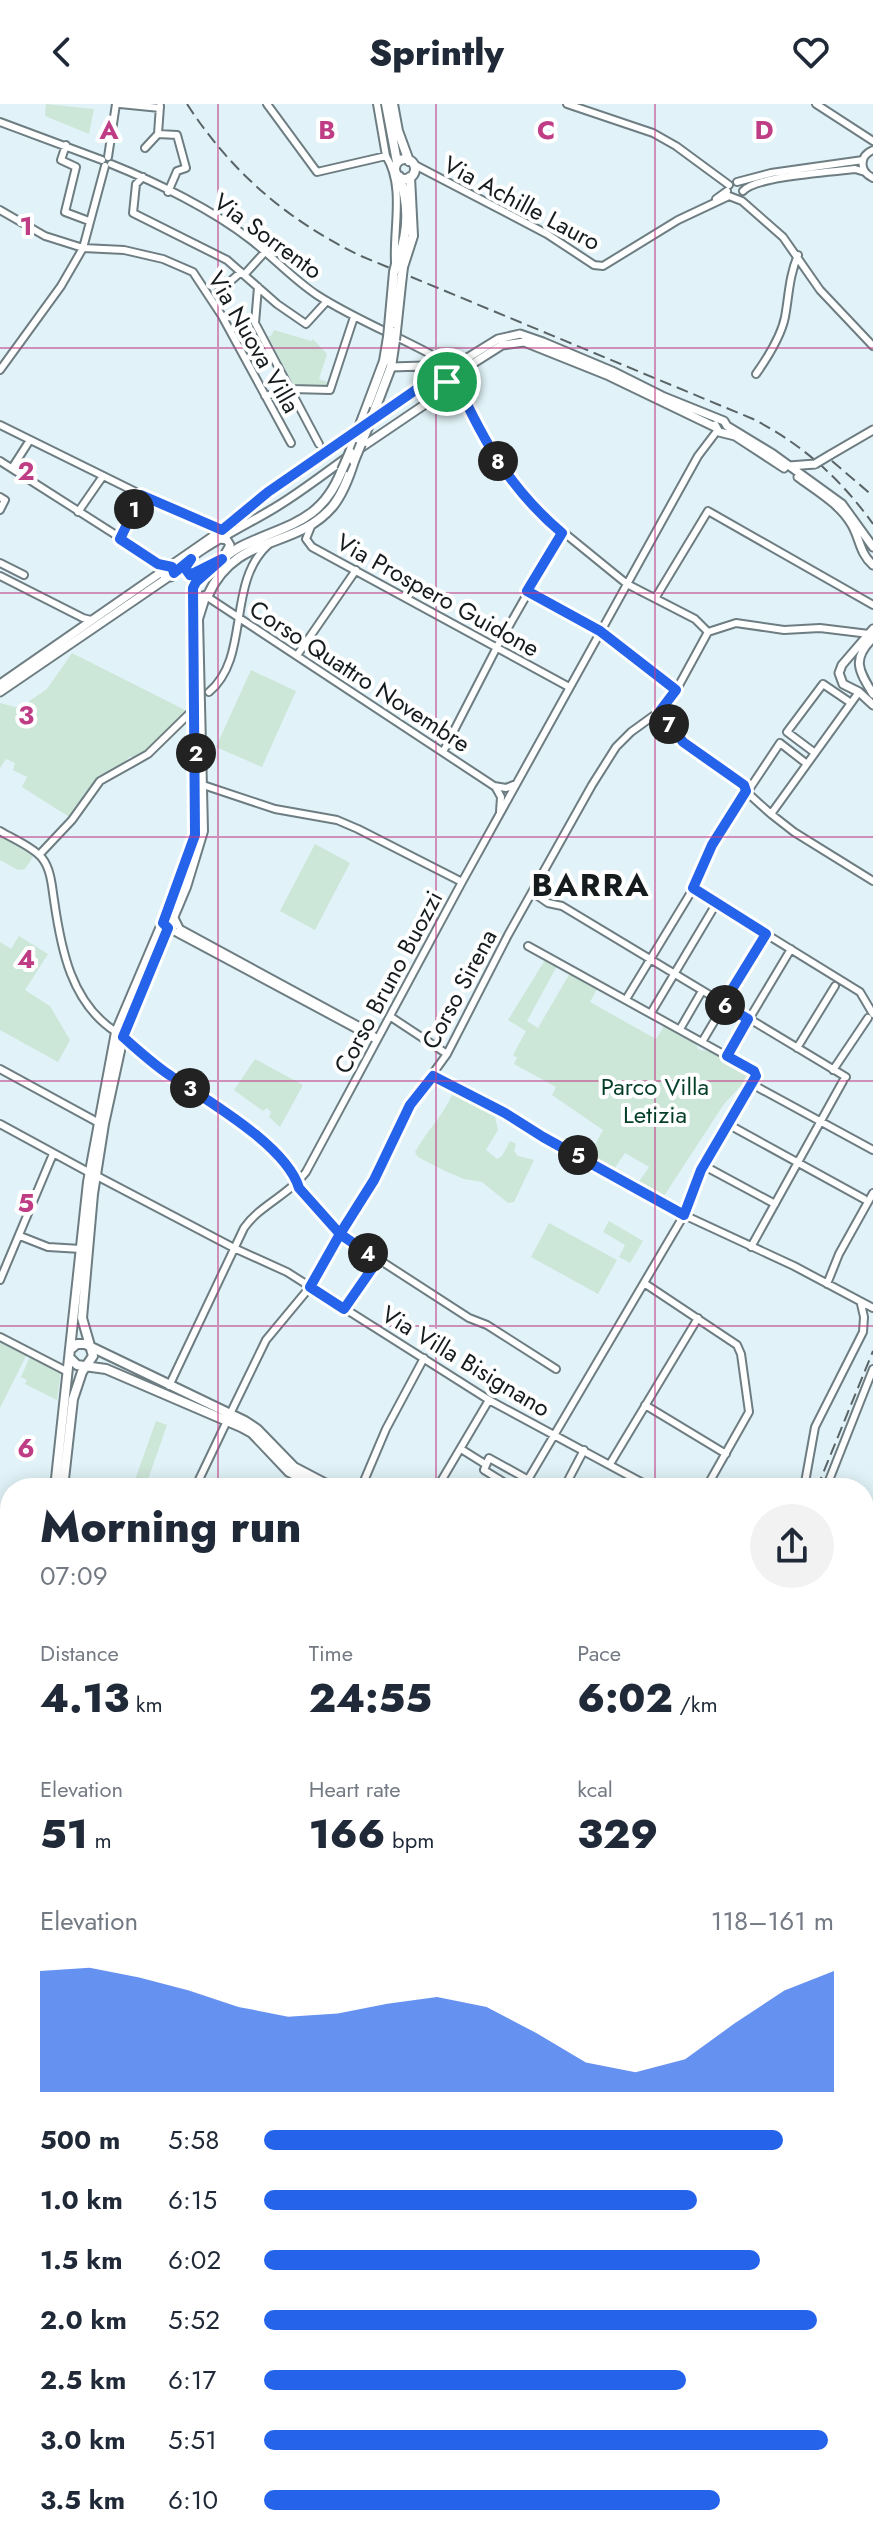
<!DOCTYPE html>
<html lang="en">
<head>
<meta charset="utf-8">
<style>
	:root { --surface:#fff; --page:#f2f2f3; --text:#1f2937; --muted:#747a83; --accent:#2563eb }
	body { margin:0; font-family:Jost,sans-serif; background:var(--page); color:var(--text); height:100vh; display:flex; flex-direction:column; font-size:30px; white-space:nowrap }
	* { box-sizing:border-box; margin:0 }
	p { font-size:26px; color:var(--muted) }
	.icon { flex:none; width:44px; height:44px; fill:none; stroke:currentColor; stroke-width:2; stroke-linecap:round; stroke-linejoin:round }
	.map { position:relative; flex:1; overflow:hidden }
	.sheet { position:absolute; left:0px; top:1374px; width:874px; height:1070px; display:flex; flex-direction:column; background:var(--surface); border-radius:32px 32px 0 0; box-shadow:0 4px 20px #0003 }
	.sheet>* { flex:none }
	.pin { position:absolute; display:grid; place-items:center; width:68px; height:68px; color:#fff; margin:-34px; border:4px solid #fff; border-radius:50%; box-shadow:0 2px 8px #0007 }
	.km { position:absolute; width:40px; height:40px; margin:-20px; border-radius:50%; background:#222; color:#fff; font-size:22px; line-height:40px; text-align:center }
	.round { display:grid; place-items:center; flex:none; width:84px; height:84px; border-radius:42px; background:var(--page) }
	.summary { display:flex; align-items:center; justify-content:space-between; height:136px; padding:0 40px }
	h1 { font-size:44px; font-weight:800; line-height:60px }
	.metrics { display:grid; grid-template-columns:repeat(3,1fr); gap:12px; height:136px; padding:8px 40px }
	.metrics div { display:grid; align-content:center }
	.metrics b { font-size:40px; font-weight:800 }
	.metrics small { font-size:22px; font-weight:400 }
	.metrics p { font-size:22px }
	.chart { height:224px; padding:16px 40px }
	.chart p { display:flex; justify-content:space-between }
	.chart svg { width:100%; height:144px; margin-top:8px; fill:var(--accent); opacity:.7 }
	ul { padding:0 40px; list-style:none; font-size:26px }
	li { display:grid; grid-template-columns:128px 96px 1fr; align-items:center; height:60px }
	li i { height:20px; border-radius:10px; background:var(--accent) }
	header { display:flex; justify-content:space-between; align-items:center; height:104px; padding:0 40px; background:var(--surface); font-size:36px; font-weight:800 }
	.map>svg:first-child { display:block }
</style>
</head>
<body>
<header><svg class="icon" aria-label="back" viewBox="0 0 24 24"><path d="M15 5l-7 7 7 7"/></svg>Sprintly<svg class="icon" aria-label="heart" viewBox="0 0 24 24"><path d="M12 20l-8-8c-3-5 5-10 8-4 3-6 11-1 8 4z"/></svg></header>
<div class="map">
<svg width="873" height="2443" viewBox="0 0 873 2443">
	<rect width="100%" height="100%" fill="#e1f3f8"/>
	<path fill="#cce6d8" d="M46,0L94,5L89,30L45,12Z
		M274,226L311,237L313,235L327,250L319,275L330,279L328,283L294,282L268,232H271Z
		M72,549L187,607L167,630L143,652L129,653L122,661L104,672L71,714L22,683L27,673L13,666L15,659L6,655L0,664V599L19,604L47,585Z
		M251,566L296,587L262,663L216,643Z
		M0,731L26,744L33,753L25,765L18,766L0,756Z
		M315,740L350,759L315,826L280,807Z
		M19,832L48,850L25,886L50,902L70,936L58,958L0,926V838L11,845Z
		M545,856L557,862L527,917L538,924L570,869L597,885L590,898L656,935L664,922L695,939L699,946L710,947L751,971L724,1000L662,1095L636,1082L649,1063L625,1049L612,1068L588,1053L603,1026L552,991L556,983L514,960L517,954L513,951L526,927L508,916Z
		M255,955L303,981L280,1023L269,1013L271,1008L267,1004L263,1007L234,986Z
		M458,989L494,1008L498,1026L486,1046L497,1055L502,1052L510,1037L516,1040L514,1047L518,1052L534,1056L514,1098L508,1099L482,1078L464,1075L443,1066L418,1053L415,1048C426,1028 442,1013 452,991Z
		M609,1117L643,1137L630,1159L619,1153L625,1141L603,1128Z
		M549,1119L617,1156L598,1190L531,1153Z
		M0,1234L27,1250L0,1304Z
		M31,1250L61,1267L57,1296L25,1280L27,1276L21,1273Z
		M156,1317L167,1321L145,1384H132Z
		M0,2190L10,2207V2420L0,2433Z
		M363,2434H520L525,2443H348Z"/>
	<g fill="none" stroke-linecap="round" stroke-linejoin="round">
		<path stroke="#bac8ed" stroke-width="2" d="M0,1593L10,1601"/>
		<g stroke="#6d7d82" stroke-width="10">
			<path id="minor" d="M120,0L160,4
				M267,0L317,68L386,52
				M377,0L386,52C405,83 393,124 395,158
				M567,0L653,29L676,42L729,81
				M816,0L873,37
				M0,18L102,56
				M158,30L160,2
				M66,41L61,56L76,63L65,108L89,117
				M145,44L158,30L177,31L186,64L177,67L168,88
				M873,46C859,52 859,67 873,74
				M108,53L116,0
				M111,60C156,78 213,106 251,136C274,154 293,175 317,191C359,218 406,235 448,260
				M413,60L547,130L594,161L603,162L678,116L729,92
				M143,73L136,80L133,109L227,156L277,200L306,220L327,197
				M737,78L771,69L863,56
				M743,87C757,72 832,68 855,65L865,68
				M729,92L742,97L783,133L820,186L873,242
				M716,95L727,87
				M0,106L45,132L83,144L124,146L163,155L193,168L222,212L291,339
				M244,171L264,149
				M258,183L255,219L319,340
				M218,188L241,168
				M0,266L61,182L83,144L105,62
				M756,270C768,253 781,233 785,213C789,191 789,172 798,151
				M456,277L487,341L530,401L627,480L695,515L708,528
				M265,292L292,285L330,286L354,213
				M0,321L154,397L222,426
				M0,357L166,463
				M12,364L30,336
				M0,393L5,396L0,406
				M78,408L103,372
				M312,420L306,435L312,443L569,583
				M120,435L141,391
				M0,459L24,471
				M0,472L83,514L91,516
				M527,487L600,527L676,586
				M206,492L494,682L506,684L516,680
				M656,493L708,407L873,501
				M708,528L736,519L784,526L820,524L869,530
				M298,550L356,466
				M209,588C251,553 226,479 268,441
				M660,607L683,638L741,678L751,692L771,710L794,728L873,777
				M443,648L497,543L562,429
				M815,649L787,628L823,580L851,599
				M203,681L275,705L337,716L358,725L462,778
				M496,684L501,693L500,708
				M771,710L859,588
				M0,727C13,735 33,743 42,754C51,765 52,783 54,796C61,845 71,899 116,928
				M39,751L72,716L100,677L148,650L195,604
				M693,785L860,888L873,910
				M532,788L548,799L562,802L846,973
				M174,813L180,825L368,927L375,933
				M168,824L377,936
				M628,892L693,785L712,741L780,639L807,660
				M651,909L716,800
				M391,913L447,950
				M680,925L702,887
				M123,933C139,946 154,961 171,972C207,996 286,1041 299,1084L344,1133L469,1214L487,1221L556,1265
				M702,938L766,830
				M797,944L835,882
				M727,952L791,845
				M0,965L99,1019
				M833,966L868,914
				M433,972L684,1111L794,1162L873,1204
				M759,984L873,1046
				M0,1020L90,1069
				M733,1023L864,1095
				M710,1065L775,1100
				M95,1071L234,1144L287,1168L489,1296L652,1384
				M20,1132L48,1143L81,1145
				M751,1143L843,977
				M0,1176L53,1050
				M644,1179L737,1241L741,1250L749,1308L706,1384
				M827,1180L839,1150L873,1089
				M344,1205L378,1156
				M0,1233L68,1268
				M169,1282L244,1124C260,1101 289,1091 306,1068L462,778L698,352L717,327
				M645,1301L726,1350
				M230,1310L266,1236L310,1183L340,1130L374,1076L410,1001L447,950L508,831L592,681L616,643L631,628L660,607L672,594L708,528
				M461,1345L485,1360
				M610,1360L698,1214
				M195,1384L227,1317
				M361,1384L386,1325L424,1254
				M437,1384L489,1296
				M513,1384L484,1366L489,1354L543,1384
				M523,1384L684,1111L701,1066L756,972L754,967L727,952L528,842
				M564,1384L584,1346
				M804,1384L815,1323L863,1228L864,1213L861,1200
				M826,1384L873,1265
				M864,1499L873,1504
				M864,1663L873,1668
				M0,1829L10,1835
				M864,1868L873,1872
				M0,2039L10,2046
				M864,2047L873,2036
				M864,2086L873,2094
				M0,2110L10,2132
				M864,2134L873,2142
				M0,2184L10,2200
				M864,2226L873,2234
				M864,2287L873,2290
				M864,2395L873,2406
				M864,2403L873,2389
				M137,2434L149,2443
				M522,2434L528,2443
				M825,2434L829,2443
				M79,2443L93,2434
				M641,2443L646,2434
				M746,2443L760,2434
				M837,2443L843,2434"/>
		</g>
		<g stroke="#6d7d82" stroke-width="11">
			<path id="tertiary" d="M391,263L456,261L498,235L520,230L543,238L612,267L662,292L724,317L727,322L773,350L842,400L873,443
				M461,267L502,241L524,238L609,272L715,323
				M369,317L442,270
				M715,321L719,328L735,332L784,364
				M359,345L424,301L443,280L458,275L461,267L456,261
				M830,351L873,326
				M789,362L815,360
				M798,373C817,387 840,400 852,421C860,435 860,450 873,461
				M189,458L186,466L192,471L222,455L230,441L227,436L221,435
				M163,466L164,472L171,473C188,448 249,420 276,403C301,388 325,369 349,352
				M873,525L842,561L839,569L843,580L859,588L873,601
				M873,534C851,555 859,567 873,590
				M0,580L222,426L268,388L359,324
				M0,588L167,474"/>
		</g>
		<g stroke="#6d7d82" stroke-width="12">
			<path id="secondary" d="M386,0L397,58
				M393,0L398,27L409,57
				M395 65a10 10 0 1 1 20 0a10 10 0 1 1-20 0Z
				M396,160C408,132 410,102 399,72
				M403,163L413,132L410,73
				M389,223L394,168
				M396,227L402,171
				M375,305L391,263L395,236
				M363,313L384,257L388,233
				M361,340L368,323
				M350,348L356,331
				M342,366C321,420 286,420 240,443C223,452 209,467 195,479L194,490L201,493L208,491C236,429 295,446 332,403C343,390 349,373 354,357
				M193,520V488
				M71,1245L77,1240H85L245,1317L257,1325L294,1363L334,1384
				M71,1255L77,1261L106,1265L241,1323L252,1329L289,1368L320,1384
				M55,1384L88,1078L116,928L179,780L195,731V605
				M63,1384L73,1295L82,1268L93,1252L82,1214L93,1090L104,1020L123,933L186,783L203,727L198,515L205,493
				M864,1485L873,1482
				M864,1494L873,1491
				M0,1681L10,1671
				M0,1916L10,1921
				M0,2020L10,2004"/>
		</g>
		<g stroke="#6d7d82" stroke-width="14">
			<path id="motorway" d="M864,1473L873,1465"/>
		</g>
		<use href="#minor" stroke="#fff" stroke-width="6"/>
		<use href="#tertiary" stroke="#fff" stroke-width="7"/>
		<use href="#secondary" stroke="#fff" stroke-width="8"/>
		<use href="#motorway" stroke="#fff" stroke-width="10"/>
		<path stroke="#5a6467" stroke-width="2" stroke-dasharray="12 6" stroke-linecap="butt" d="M187,0C231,68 288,117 361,152L753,315C802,340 841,375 873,420
			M832,357L873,392
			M817,1384L873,1247
			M864,1412L873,1402"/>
		<g stroke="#6d7d82" stroke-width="11" stroke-linecap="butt">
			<path id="tertiary-bridge" d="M815,360L830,351"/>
		</g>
		<g stroke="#6d7d82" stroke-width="12" stroke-linecap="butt">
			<path id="secondary-bridge" d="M394,168L396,160
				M402,171L403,163
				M388,233L389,223
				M395,236L396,227
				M368,323L375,305
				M356,331L363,313
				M354,357L361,340
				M342,366L350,348"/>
		</g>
		<use href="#tertiary-bridge" stroke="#fff" stroke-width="7"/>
		<use href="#secondary-bridge" stroke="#fff" stroke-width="8"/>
	</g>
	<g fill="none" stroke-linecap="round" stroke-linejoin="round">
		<g stroke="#fff" stroke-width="16">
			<path id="route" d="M447,278L442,270L435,276L417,285L268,388L222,426L141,391L120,435L158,460L172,463L174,469L191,455L185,464L190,471L222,455L196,478L193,484L195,731L163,819L168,824L123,933C138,946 154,961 171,972C206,996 286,1041 299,1084L340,1130L310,1183L344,1205L378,1156L340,1130L374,1076L410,1001L433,972L505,1009L543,1033L684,1111L701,1066L756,972L754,967L727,952L748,915L723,900L766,830L693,784L712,741L746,687L744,681L683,638L660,607L676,586L600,527L527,487L562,429C510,385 484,338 456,277L447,278"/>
		</g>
		<use href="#route" stroke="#2563eb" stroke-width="10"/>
	</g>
	<path fill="none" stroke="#bf3d85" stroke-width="2" stroke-opacity="0.55" d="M218,0V1384M436,0V1384M655,0V1384M0,244H873M0,489H873M0,733H873M0,977H873M0,1222H873M0,1466H10M864,1466H873M0,1710H10M864,1710H873M0,1954H10M864,1954H873M0,2199H10M864,2199H873M218,2434V2443M436,2434V2443M655,2434V2443"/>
	<g text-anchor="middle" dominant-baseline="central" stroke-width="8" stroke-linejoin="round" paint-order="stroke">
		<g font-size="24" fill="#161c1e" stroke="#fff">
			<text transform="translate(522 99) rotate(28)">Via Achille Lauro</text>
			<text transform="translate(268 132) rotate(36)">Via Sorrento</text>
			<text transform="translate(254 238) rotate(60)">Via Nuova Villa</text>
			<text transform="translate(438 491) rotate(29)">Via Prospero Guidone</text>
			<text transform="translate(360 572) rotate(33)">Corso Quattro Novembre</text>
			<text transform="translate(388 878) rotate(-62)">Corso Bruno Buozzi</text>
			<text transform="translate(459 885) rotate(-62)">Corso Sirena</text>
			<text transform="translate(466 1257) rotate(31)">Via Villa Bisignano</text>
		</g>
		<g font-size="24" fill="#043e28" stroke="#fff">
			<text x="655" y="982">Parco Villa<tspan x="655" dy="28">Letizia</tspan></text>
		</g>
		<g font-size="32" font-weight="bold" letter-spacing="2" fill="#161c1e" stroke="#fff">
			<text x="591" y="781">BARRA</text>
		</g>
	</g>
	<g font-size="26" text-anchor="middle" font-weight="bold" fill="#bf3d85" stroke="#fff" stroke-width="8" stroke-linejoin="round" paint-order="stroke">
		<text x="109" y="35">A</text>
		<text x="327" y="35">B</text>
		<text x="546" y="35">C</text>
		<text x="764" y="35">D</text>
		<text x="26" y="131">1</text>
		<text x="26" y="376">2</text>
		<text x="26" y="620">3</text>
		<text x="26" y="864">4</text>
		<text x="26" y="1108">5</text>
		<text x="26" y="1353">6</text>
	</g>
</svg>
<div class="pin" style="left:447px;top:278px;background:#1e9e55"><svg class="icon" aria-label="arrive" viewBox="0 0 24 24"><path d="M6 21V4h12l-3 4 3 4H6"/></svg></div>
<b class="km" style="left:134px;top:405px">1</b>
<b class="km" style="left:196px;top:649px">2</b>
<b class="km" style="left:190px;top:984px">3</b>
<b class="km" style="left:368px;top:1149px">4</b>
<b class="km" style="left:578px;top:1051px">5</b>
<b class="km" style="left:725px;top:901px">6</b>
<b class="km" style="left:669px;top:620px">7</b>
<b class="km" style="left:498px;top:357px">8</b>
<section class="sheet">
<div class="summary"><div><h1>Morning run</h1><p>07:09</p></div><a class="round"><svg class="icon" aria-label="share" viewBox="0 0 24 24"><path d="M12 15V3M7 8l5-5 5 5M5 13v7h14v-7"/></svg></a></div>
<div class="metrics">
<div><p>Distance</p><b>4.13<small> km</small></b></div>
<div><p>Time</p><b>24:55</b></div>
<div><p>Pace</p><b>6:02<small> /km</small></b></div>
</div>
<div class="metrics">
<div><p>Elevation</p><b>51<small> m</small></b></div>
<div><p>Heart rate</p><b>166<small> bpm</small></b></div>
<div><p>kcal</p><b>329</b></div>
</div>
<div class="chart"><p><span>Elevation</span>118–161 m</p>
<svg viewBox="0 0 160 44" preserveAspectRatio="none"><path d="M0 44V7L10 6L20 9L30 13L40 18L50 21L60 20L70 17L80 15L90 18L100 26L110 35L120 38L130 34L140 23L150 13L160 7V44z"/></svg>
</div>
<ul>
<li><b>500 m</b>5:58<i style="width:91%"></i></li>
<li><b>1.0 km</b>6:15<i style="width:76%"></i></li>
<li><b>1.5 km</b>6:02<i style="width:87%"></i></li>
<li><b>2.0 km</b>5:52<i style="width:97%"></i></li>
<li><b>2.5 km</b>6:17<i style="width:74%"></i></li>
<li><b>3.0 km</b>5:51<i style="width:99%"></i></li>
<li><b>3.5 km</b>6:10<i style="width:80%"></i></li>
</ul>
</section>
</div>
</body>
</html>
